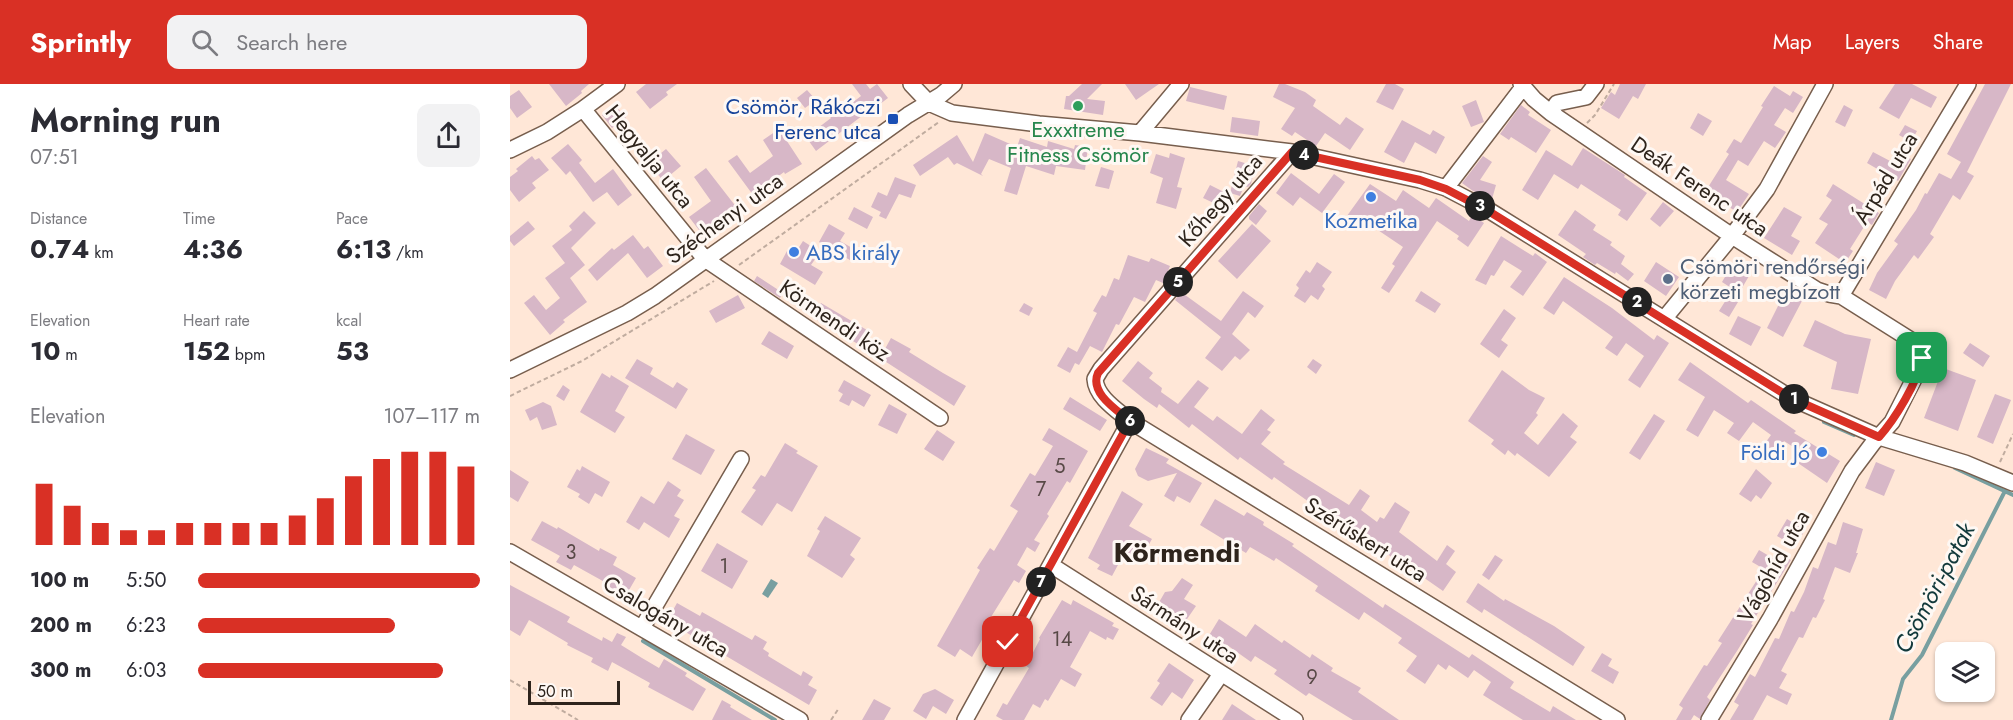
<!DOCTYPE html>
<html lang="en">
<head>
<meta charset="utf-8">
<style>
	:root { --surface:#fff; --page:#f2f2f3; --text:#2b2b33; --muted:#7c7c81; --accent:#d93025 }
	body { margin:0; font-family:Jost,sans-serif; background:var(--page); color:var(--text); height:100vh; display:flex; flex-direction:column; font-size:22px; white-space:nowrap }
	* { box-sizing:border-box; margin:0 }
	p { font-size:20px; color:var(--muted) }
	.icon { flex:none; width:33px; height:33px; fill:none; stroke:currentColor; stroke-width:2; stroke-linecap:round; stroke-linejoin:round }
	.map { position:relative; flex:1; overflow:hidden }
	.drawer { display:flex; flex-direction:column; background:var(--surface); width:510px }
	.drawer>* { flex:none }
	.fabs { position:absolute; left:1425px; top:558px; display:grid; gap:12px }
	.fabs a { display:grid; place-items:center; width:60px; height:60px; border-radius:12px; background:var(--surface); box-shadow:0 2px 4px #0004; font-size:30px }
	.scale { position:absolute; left:18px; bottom:15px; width:92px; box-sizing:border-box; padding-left:6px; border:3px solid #2e241c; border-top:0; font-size:16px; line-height:21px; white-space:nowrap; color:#2e241c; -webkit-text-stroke:4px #fef8f4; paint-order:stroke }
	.pin { position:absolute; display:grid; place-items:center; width:51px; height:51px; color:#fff; margin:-26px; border-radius:12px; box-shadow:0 3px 9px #0006 }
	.km { position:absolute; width:30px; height:30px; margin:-15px; border-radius:50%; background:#222; color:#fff; font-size:16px; line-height:30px; text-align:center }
	.round { display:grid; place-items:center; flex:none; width:63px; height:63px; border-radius:12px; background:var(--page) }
	.summary { display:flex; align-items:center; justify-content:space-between; height:102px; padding:0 30px }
	h1 { font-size:33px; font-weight:700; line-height:45px }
	.figures { display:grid; grid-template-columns:repeat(3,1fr); gap:9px; height:102px; padding:6px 30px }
	.figures div { display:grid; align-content:center }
	.figures b { font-size:26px; font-weight:700 }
	.figures small { font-size:16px; font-weight:400 }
	.figures p { font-size:16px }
	.chart { height:168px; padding:12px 30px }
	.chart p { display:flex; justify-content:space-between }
	.chart svg { width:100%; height:108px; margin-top:6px; stroke:var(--accent); stroke-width:6 }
	ul { padding:0 30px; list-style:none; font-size:20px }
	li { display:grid; grid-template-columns:96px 72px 1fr; align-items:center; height:45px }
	li i { height:15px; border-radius:8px; background:var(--accent) }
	header { display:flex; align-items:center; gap:36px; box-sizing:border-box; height:84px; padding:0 30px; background:var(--accent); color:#fff }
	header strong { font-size:28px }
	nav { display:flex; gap:33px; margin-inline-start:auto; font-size:21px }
	.search { width:420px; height:54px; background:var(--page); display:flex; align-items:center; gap:15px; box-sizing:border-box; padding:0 21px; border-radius:12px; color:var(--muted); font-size:22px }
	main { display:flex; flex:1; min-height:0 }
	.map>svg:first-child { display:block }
</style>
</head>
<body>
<header>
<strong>Sprintly</strong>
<div class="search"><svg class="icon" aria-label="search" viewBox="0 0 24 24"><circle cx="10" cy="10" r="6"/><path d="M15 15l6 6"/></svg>Search here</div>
<nav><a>Map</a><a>Layers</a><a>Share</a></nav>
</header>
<main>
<section class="drawer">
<div class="summary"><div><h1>Morning run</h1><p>07:51</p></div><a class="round"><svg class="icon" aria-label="share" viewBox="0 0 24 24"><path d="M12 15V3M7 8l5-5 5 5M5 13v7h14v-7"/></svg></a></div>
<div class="figures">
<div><p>Distance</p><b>0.74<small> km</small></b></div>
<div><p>Time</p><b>4:36</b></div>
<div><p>Pace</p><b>6:13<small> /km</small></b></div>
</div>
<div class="figures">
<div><p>Elevation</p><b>10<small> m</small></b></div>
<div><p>Heart rate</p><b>152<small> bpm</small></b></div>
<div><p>kcal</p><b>53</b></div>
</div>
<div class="chart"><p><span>Elevation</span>107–117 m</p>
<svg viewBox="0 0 160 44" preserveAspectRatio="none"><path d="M5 44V19M15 44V28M25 44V35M35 44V38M45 44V38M55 44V35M65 44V35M75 44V35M85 44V35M95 44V32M105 44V25M115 44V16M125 44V9M135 44V6M145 44V6M155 44V12"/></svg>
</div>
<ul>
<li><b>100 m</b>5:50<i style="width:100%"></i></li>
<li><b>200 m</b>6:23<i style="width:70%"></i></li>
<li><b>300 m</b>6:03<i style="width:87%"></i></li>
</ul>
</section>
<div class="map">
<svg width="1503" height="636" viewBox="0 0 1503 636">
	<rect width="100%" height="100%" fill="#ffe7d7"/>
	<path fill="#789fa0" d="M261,495L268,499L258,514L252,510Z"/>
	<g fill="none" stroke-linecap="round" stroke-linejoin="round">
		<path stroke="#789fa0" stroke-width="4" d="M1314,338L1344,351
			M1445,384L1503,411
			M133,557L265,636
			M1381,636L1393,595L1412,571L1498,401"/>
	</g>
	<path fill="#d7b7c7" d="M39,0H79L71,7L72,9L56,22Z
		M136,0H167L156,8L158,11L140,25L126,8Z
		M342,0H356L360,5L367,0L378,14L362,26L361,25L306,67L296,53L321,34L316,28L324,22L329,29L351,12Z
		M572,0H592L577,15L595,17L593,31L554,25L556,12H559Z
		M615,0H649L626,16Z
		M769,0H775L795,8L806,16L803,22L830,41L836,33L854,45L840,66L815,49L806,62L785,48L782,52L771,45L785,24L763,13Z
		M876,0H885L894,5L883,26L866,18Z
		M1110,0H1136L1128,15L1123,12L1109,35L1091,24L1101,8L1105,11Z
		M1385,0H1402L1427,13L1421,24L1401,14L1389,35L1369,24Z
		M1475,0H1501L1457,88L1464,92L1450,116L1443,111L1420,150L1424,153L1408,175L1404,171L1385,197L1376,215L1359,206L1367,189L1388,160L1384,157L1406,126L1415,109L1417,110L1429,89L1441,95L1451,78L1437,70Z
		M1264,2L1280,12L1283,7L1293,13L1283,29L1275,24L1264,41L1276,48L1265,64L1254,57L1238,82L1228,76L1216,96L1239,110L1227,128L1195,108L1219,70L1216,68L1224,55L1231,59L1253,23L1251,22Z
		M680,3L717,12L714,26L676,17Z
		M9,6L22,23L7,34L0,24V12Z
		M297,6L306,16L295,24L287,14Z
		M966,16L974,38L961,43L952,22Z
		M105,21L116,34L102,44L92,31Z
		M1011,21L1020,28L1018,31L1041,46L1026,69L1001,53L999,56L990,50Z
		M1334,21L1343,26L1335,43L1325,38Z
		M1188,29L1202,37L1193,52L1180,44Z
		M722,33L750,37L748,52L720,48Z
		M892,36L920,51L923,46L935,53L926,70L905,58L894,79L874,68Z
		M1395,41L1407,47L1401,58L1389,51Z
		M269,45L292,80L275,90L274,88L243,111L218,77L227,71L240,89L263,72L253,56Z
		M475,49L507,63L510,54L537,63L538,57L564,65L565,61L578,63L575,86L546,82L544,91L516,82L507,111L494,107L501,84L479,75L471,90L473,92L447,79L444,81L438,73L410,92L403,81L447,51L463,78Z
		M58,60L72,76L69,79L85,99L103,85L122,111L108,122L97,108L83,118L60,87L56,91L41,74Z
		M1073,64L1115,91L1114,93L1137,109L1117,137L1108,131L1111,126L1071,100L1068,105L1044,90L1028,116L1012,106L1036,66L1062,82Z
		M156,65L171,82L153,97L139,79Z
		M1388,67L1401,75L1388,97L1357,79L1363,68L1382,78Z
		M660,69L675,74L667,103L672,104L666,125L646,119L653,94L640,89L646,70L659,74Z
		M22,72L25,76L29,74L39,86L22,99L26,104L9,118L0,106V93L8,87L6,85Z
		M973,72L982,78L970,96L986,101L982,115L963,107L952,99Z
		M728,77L745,82L741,100L738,103L734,102L730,112L720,109Z
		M591,83L604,87L599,105L585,102Z
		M196,84L227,124L192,150L179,133L201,117L184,93Z
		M781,89L809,110L824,90L835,98L812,129L790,113L783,122L766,109Z
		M385,93L406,101L401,114L389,110L376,135L369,132L371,128L361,123L368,108L377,112Z
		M860,100L886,117L893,106L919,124L926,114L959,137L962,131L974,139L958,163L947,155L949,152L927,137L879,209L871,204L885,182L882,180L893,163L853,136L846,146L834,136Z
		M1323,100L1369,129L1362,141L1357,138L1340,165L1343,167L1335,179L1305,159L1318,140L1309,135L1322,116L1316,112Z
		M700,101L714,108L708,121L693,114Z
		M1153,118L1164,127L1150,143L1140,135Z
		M749,120L757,127L746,141L739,135V132Z
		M344,123L363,133L357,145L338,135Z
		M1274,123L1292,133L1281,152L1290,157L1282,171L1254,154Z
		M1065,126L1086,141L1083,146L1102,158L1100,161L1115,172L1111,180L1124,190L1118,197L1106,188L1105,190L1087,179L1085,181L1073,173L1076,170L1048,151Z
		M74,127L86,139L61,164L75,181L60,194L77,218L53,236L55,238L40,251L14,219L24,211L36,226L50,214L35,194L55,179L42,162L62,146L59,142Z
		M18,137L25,145L4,162L0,157V152Z
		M319,140L335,149L330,157L351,169L345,179L309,158Z
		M742,140L761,157L727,195L708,177Z
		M123,151L134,165L138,162L153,182L137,194L118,169L87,197L78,186L102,164L104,166Z
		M991,152L1023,172L1025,169L1037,178L1013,212L1000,203L1012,187L994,176L984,192L981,191L976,201L965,196Z
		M293,157L310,168L301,181L313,188L305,201L270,180L277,167L284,171Z
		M618,171L639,178L641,174L660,182L653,199L646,196L635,218L624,213L609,241L606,240L592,268L580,262L569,281L565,279L560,289L547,282L558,263L567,268L587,229L583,227L592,211L596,213L604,194L609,196Z
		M807,178L822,188L812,202L815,205L808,216L801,211L795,219L784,212L789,204L786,201L796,186L800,189Z
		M1146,178L1169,193L1156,212L1134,197Z
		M1222,181L1239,192L1229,209L1212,198Z
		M247,192L273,209L270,214L244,197Z
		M1054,193L1102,224L1144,256L1147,251L1159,259L1130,304L1118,296L1134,272L1116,259L1107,272L1095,264L1103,253L1053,217L1044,231L1033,224Z
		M1276,206L1293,215L1273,253L1257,244Z
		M733,207L754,222L745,234L738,228L722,250L740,266L730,276L725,272L712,287L695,274L711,253L665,216L671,208L711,237Z
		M911,207L931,220L925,229L905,217Z
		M1221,208L1231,213L1219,233L1209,227Z
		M228,211L235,224L206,239L199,227Z
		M311,219L362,249L353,263L302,233Z
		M514,219L523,224L519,232L509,227Z
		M994,225L1006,234L991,256L998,261L989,274L970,260Z
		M1228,232L1251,243L1241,262L1219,250Z
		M1305,236L1335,250L1361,255L1348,310L1321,305L1327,278L1293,262Z
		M259,247L284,262L277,275L251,260Z
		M381,254L401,265L399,268L433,289L456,302L444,322L370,274Z
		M1460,259L1480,272L1473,283L1453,269Z
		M127,275L143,284L140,290L163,304L167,298L178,305L166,325L115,294Z
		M803,275L812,281L806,290L797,283Z
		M628,277L643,289L639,294L652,304L651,308L668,320L688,296L699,304L684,323L703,337L707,332L732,350L751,325L765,336L757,346L761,348L751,360L775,378L773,380L839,421L850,405L860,412L851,426L867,438L870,433L874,435L885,418L900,428L889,448L927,477L937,461L945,467L936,480L946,488L933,507L900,484L899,486L846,447L844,450L764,393L762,396L730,373L728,376L682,340L679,344L649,320L647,324L634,315L612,297Z
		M1180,278L1238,319L1241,316L1286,347L1284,349L1330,377L1317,399L1285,377L1291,368L1274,357L1265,370L1253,362L1261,351L1243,338L1229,357L1217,349L1224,339L1204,326L1188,353L1176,346L1195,313L1168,296Z
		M1433,284L1466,296L1448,347L1414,334Z
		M992,286L1019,306L1035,314L1026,329L1028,331L1014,349L1028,361L1053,329L1068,342L1060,353L1067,358L1039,393L1007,369L1005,372L998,366L995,371L981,360L984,356L958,337Z
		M92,289L100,294L101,291L119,302L105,327L115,333L105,349L70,328Z
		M334,296L361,311L354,323L342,316L339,322L329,317L333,310L328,307Z
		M53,301L60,306L54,317L46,312Z
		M1485,310L1501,316L1483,360L1467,353Z
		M560,313L597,336L590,347L553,325Z
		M33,318L41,322L47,341L32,346L27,333L20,337L15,326Z
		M379,320L397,330L387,350L368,341Z
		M1144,330L1155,337L1130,376L1119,369Z
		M539,344L578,367L560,399L557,397L537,430L539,432L524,456L530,459L525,468L517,463L507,481L516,487L509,499L504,496L481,533L484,535L462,573L450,565L445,573L427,562L470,486L467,484L480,464L484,467L508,427L500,422L520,389L525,392L543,362L532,356Z
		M427,346L445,358L433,377L414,365Z
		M176,350L205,366L191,391L162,375Z
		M275,359L288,367L286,369L308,382L282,428L267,419L252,442L231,428L246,406L242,404L251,391L255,393Z
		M636,364L659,375L656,379L692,399L680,419L667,412L664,418L654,412L667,389L638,397L628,392L625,385Z
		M1366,378L1385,386L1374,412L1355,404Z
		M72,382L100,398L92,413L85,409L79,420L68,413L70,410L57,403L67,385L70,387Z
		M1246,385L1262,399L1251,415L1246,411L1241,418L1229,410Z
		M0,386L19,398L8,418L0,413Z
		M158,397L171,406L167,412L174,416L164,432L170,435L159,454L134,438L129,446L116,438L131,412L144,420Z
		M612,407L633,420L619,442L642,455L630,476L615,468L602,492L587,485L590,481L578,474Z
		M705,415L734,432L737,428L754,438L753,441L784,460L782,462L873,524L875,520L959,574L962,570L1004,598L1000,604L1040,628L1043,622L1066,636H1013L973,611L981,598L964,586L958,594L939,581L936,586L928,580L915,600L896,587L907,572L888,559L892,554L854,528L849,536L805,507L808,502L766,474L764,477L740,463L736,469L690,441Z
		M315,432L351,454L340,471L345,475L332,494L297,472L310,447L307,445Z
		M1277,435L1295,446L1285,463L1267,452Z
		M32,437L47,445L48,443L89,467L90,464L107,473L103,481L126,494L115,513L99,503L100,501L64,481L61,486L46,478L50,472L21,456Z
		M1333,438L1353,445L1346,469H1348L1340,489L1325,483L1313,515L1315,516L1306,534L1303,533L1293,554L1289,553L1271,587L1277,590L1269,604L1282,610L1277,621L1257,611L1243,636H1220L1229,621L1224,618L1240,590L1245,593L1265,554L1269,555L1281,527L1284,528L1294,508L1303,483L1308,485L1318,458L1326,461Z
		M207,459L238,477L222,505L191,487Z
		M1249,466L1271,479L1275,473L1281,476L1241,540L1243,541L1227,567L1197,613L1200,616L1190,635L1184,631L1181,636H1166L1173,624L1169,621L1194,581L1197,582L1212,559L1208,557L1254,485L1242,478Z
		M985,471L993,476L979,496L972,491Z
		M672,494L683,501L674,515L686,522L675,538L648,520L655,508L662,507Z
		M968,499L994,517L995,515L1044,542L1075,563L1063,582L974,525L972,529L956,518Z
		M0,501L60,533L57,538L92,557L93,553L102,558L107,549L116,553L111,561L132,574L149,584L154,575L177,589L175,592L196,605L183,627L138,603L140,599L102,578L98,587L81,578L83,574L57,561L58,559L19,536L10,552L0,546Z
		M552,516L561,521L563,516L604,539L602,542L609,545L603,556L597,553L596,556L580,547L560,583L572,590L565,603L551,595L538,617L535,615L530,624L523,620L514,636H493L486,632L493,619L497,621L500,616L519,584L516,582L530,555L529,554Z
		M167,519L190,532L192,528L242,556L245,551L257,558L253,565L259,569L258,572L291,592L293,587L303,593L298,601L307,606L299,621L157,537Z
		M709,535L736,553L745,540L772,559L774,556L800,574L802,570L823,584L821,587L851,604L848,608L889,636H843L799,609L796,612L764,590L767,586L745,572L741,578L717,561L716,564L698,553Z
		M1092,569L1102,575L1098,582L1109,588L1103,600L1081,587Z
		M659,579L684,596L672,615L662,608L652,622L640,614L650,599L647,597Z
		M425,605L444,616L436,630L423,622L416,635L403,627L413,610Z
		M364,615L381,624L374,636H352Z
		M212,616L221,621L220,623L242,636H202Z
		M722,620L746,636H712Z"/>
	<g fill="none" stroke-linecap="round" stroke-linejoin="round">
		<g stroke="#775e4d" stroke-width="18">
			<path id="minor" d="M107,0L73,25L195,175L430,334
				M401,0L419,19L442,29L529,40L630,49L782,68L910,96L936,104L980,127L1281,314L1369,353L1455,379L1503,399
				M1011,0L1024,15L1041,29L1222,152L1307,206L1319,210L1331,212L1404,258L1410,268L1411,281L1382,338L1363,359L1342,387L1260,535L1199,636
				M1041,29L1047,19L1076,13L1086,0
				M630,49L671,0
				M0,66L37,48L73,25
				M782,68L591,285L585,295C586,313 607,326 620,337L1107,636
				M936,104L1013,3
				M1331,212L1458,0
				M1154,235L1222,152L1257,105L1315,0
				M0,286L117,229L145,212L398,31L431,11L444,0
				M0,468L290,636
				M541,481L785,636
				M132,544L231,375
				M455,636L620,337
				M679,636L711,590"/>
		</g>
		<path stroke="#c0ac9f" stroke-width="2" stroke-dasharray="4.5 3" stroke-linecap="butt" d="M1077,39L1085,31L1104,0
			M229,181L429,38
			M0,312L72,277L204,197
			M1490,378L1503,350
			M0,596L68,636
			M321,636L329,624"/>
		<use href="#minor" stroke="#fff" stroke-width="15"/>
	</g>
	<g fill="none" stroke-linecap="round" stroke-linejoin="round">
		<g stroke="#fff" stroke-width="12">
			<path id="route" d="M498,558L620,337C607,326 579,309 588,289L782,68L910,96L936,105L980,128L1281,314L1369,353C1385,335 1408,298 1412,274"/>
		</g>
		<use href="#route" stroke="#d93025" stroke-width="8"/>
	</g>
	<circle fill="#2e9e5b" stroke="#fef8f4" stroke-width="2" cx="568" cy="22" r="6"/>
	<rect fill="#1a4fb4" stroke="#fef8f4" stroke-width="2" x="377" y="29" width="12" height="12" rx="3"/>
	<g fill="#3f7fe0" stroke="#fef8f4" stroke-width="2">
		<circle cx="861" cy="113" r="6"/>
		<circle cx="284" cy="168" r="6"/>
		<circle cx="1312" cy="368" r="6"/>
	</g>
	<circle fill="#5c6f8a" stroke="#fef8f4" stroke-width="2" cx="1158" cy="195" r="6"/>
	<g text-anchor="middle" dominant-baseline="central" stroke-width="6" stroke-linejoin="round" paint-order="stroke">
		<g font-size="20" fill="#584947">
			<text x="550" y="382">5</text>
			<text x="531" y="405">7</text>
			<text x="61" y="468">3</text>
			<text x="214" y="482">1</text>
			<text x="552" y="555">14</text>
			<text x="802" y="593">9</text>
		</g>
		<g font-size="22" fill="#164399" stroke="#fef8f4" text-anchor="end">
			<text x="371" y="22">Csömör, Rákóczi<tspan x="371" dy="25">Ferenc utca</tspan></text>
		</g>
		<g font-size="22" fill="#27864d" stroke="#fef8f4">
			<text x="568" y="45">Exxxtreme<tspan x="568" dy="25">Fitness Csömör</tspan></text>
		</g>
		<g font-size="22" fill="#2e241c" stroke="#fef8f4">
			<text transform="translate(140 72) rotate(51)">Hegyalja utca</text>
			<text transform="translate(1375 94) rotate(-59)">Árpád utca</text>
			<text transform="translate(1190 102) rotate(34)">Deák Ferenc utca</text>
			<text transform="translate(710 116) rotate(-49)">Kőhegy utca</text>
			<text transform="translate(214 134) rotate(-36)">Széchenyi utca</text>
			<text transform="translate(325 236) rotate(34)">Körmendi köz</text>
			<text transform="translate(856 455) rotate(32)">Szérűskert utca</text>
			<text transform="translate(1263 482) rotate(-61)">Vágóhíd utca</text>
			<text transform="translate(156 532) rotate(30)">Csalogány utca</text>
			<text transform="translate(675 540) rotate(33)">Sármány utca</text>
		</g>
		<g font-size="22" fill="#366cbe" stroke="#fef8f4">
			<text x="861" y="136">Kozmetika</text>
			<text x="296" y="168" text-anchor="start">ABS király</text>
			<text x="1300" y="368" text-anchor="end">Földi Jó</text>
		</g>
		<g font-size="22" fill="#4e5e75" stroke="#fef8f4" text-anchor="start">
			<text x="1170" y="182">Csömöri rendőrségi<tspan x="1170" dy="25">körzeti megbízott</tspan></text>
		</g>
		<g font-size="24" font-style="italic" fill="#12393b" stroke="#fef8f4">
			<text transform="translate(1424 504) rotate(-62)">Csömöri-patak</text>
		</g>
		<g font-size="28" font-weight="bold" fill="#2e241c" stroke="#fef8f4">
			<text x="667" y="468">Körmendi</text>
		</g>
	</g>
</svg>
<div class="fabs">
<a><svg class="icon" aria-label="layers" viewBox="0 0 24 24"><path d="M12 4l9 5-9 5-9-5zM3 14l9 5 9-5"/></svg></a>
</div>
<div class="scale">50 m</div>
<div class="pin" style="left:1412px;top:274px;background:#1e9e55"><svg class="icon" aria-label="arrive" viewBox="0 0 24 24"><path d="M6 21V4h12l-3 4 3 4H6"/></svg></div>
<div class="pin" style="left:498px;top:558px;background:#d93025"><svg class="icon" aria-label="check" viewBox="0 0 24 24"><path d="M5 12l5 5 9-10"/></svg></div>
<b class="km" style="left:1284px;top:315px">1</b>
<b class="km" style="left:1127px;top:218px">2</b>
<b class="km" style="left:970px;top:122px">3</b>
<b class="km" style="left:794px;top:71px">4</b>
<b class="km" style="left:668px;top:198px">5</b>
<b class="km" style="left:620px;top:337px">6</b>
<b class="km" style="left:531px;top:498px">7</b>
</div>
</main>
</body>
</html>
